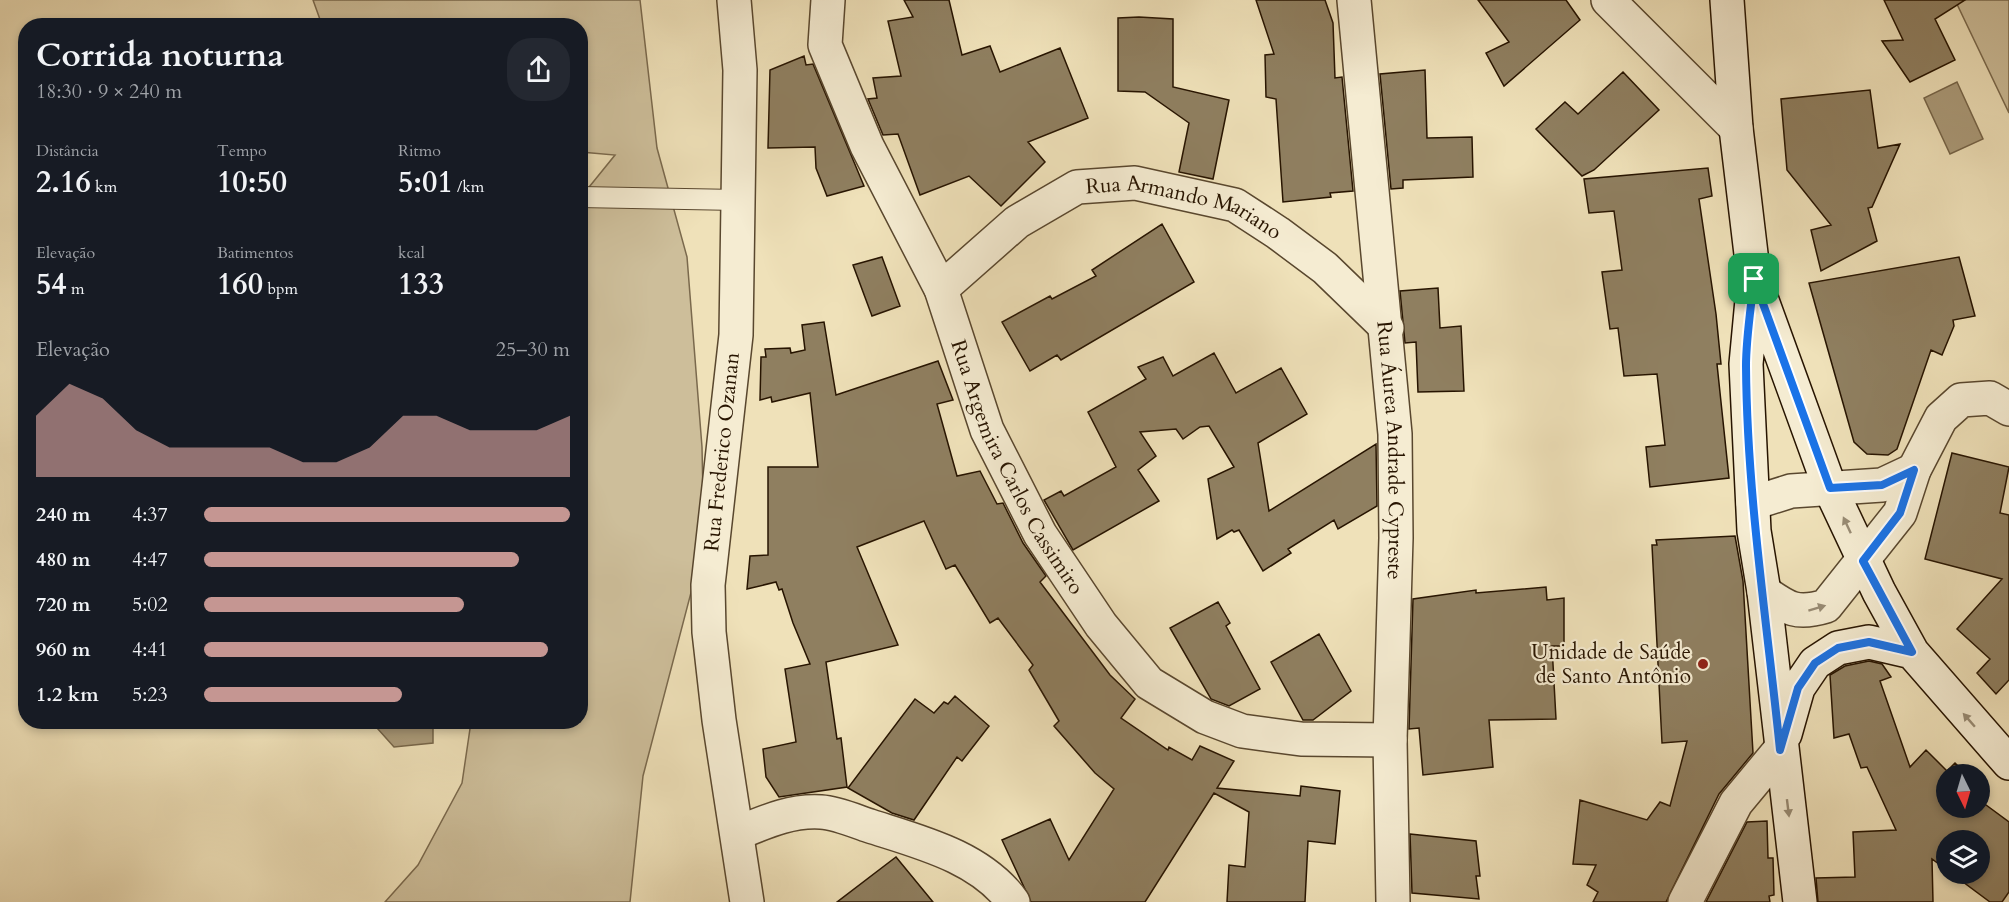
<!DOCTYPE html>
<html lang="pt">
<head>
<meta charset="utf-8">
<style>
	:root { --surface:#171b24; --page:#242831; --text:#f1f3f6; --muted:#9ea1a6; --accent:#c59692 }
	body { margin:0; font-family:Cardo,serif; background:var(--page); color:var(--text); height:100vh; display:flex; flex-direction:column; font-size:22px; white-space:nowrap }
	* { box-sizing:border-box; margin:0 }
	p { font-size:20px; color:var(--muted) }
	.icon { flex:none; width:33px; height:33px; fill:none; stroke:currentColor; stroke-width:2; stroke-linecap:round; stroke-linejoin:round }
	.map { position:relative; flex:1; overflow:hidden }
	.drawer { position:absolute; left:18px; top:18px; width:570px; height:711px; display:flex; flex-direction:column; background:var(--surface); border-radius:24px; box-shadow:0 3px 9px #0003 }
	.drawer>* { flex:none }
	.needle { width:39px; rotate:175deg }
	.tools { position:absolute; left:1936px; top:764px; display:grid; gap:12px }
	.tools a { display:grid; place-items:center; width:54px; height:54px; border-radius:50%; background:var(--surface); box-shadow:0 3px 9px #0003; font-size:30px }
	.pin { position:absolute; display:grid; place-items:center; width:51px; height:51px; color:#fff; margin:-26px; border-radius:12px; box-shadow:0 3px 9px #0006 }
	.round { display:grid; place-items:center; flex:none; width:63px; height:63px; border-radius:24px; background:var(--page) }
	.headline { display:flex; align-items:center; justify-content:space-between; height:102px; padding:0 18px }
	h1 { font-size:33px; font-weight:700; line-height:45px }
	.figures { display:grid; grid-template-columns:repeat(3,1fr); gap:9px; height:102px; padding:6px 18px }
	.figures div { display:grid; align-content:center }
	.figures b { font-size:30px; font-weight:700 }
	.figures small { font-size:16px; font-weight:400 }
	.figures p { font-size:16px }
	.chart { height:168px; padding:12px 18px }
	.chart p { display:flex; justify-content:space-between }
	.chart svg { width:100%; height:108px; margin-top:6px; fill:var(--accent); opacity:.7 }
	ul { padding:0 18px; list-style:none; font-size:20px }
	li { display:grid; grid-template-columns:96px 72px 1fr; align-items:center; height:45px }
	li i { height:15px; border-radius:8px; background:var(--accent) }
	.map>svg:first-child { display:block }
</style>
</head>
<body>
<div class="map">
<svg width="2009" height="902" viewBox="0 0 2009 902">
	<rect width="100%" height="100%" fill="#efe1b9"/>
	<filter id="stains"><feTurbulence type="fractalNoise" baseFrequency=".00333" numOctaves="4"/><feColorMatrix values="0 0 0 0 .2 0 0 0 0 .09 0 0 0 0 .02 0 0 0 .5 -.17"/></filter>
	<radialGradient id="worn" r=".72"><stop offset=".6" stop-color="#630" stop-opacity="0"/><stop offset="1" stop-color="#630" stop-opacity=".3"/></radialGradient>
	<path fill="#cdbe9a" stroke="#7a694d" stroke-width="1.5" d="M313,0H640L657,148L687,257L702,447L704,543L643,776L630,902H385L418,865L462,783L471,722H580L581,197L615,155L581,152L580,26L322,25Z
		M1955,0H2009V113Z"/>
	<path fill="#ab9b7a" stroke="#766549" stroke-width="1.5" d="M1957,82L1983,139L1950,154L1924,98Z
		M377,722H433V743L394,747L377,728Z"/>
	<path fill="#8f7f60" stroke="#271400" stroke-width="1.5" d="M904,0H949L962,55L990,46L1000,72L1060,48L1088,118L1028,142L1045,162L1001,206L969,176L920,195L898,134L883,135L868,99L877,98L873,78L901,76L888,21L913,17Z
		M1256,0H1325L1333,23L1335,78L1342,77L1353,191L1330,193L1331,197L1283,202L1276,99L1266,97L1265,55L1274,54Z
		M1478,0H1566L1580,20L1504,86L1486,53L1509,42Z
		M1884,0H1965L1935,19L1955,60L1910,82L1882,41L1903,40Z
		M1139,17L1173,19V87L1229,100L1213,179L1179,172L1189,123L1145,92L1118,91V18Z
		M804,56L806,65L813,64L864,186L827,196L816,168L815,147L768,148L770,70Z
		M1425,70L1427,138L1472,137L1473,177L1403,180V188L1391,189L1380,74Z
		M1623,72L1659,110L1594,170L1582,176L1536,129L1565,102L1578,114Z
		M1870,90L1878,148L1900,144L1872,207L1868,208L1877,241L1821,271L1811,230L1831,225L1787,170L1781,99Z
		M1708,168L1712,196L1699,199L1716,314L1721,364H1717L1729,478L1650,487L1646,447L1665,445L1657,374L1624,376L1618,328L1610,329L1602,272L1622,270L1614,211L1589,213L1584,179Z
		M1162,224L1194,282L1061,360L1057,355L1030,371L1002,322L1050,296L1052,299L1096,276L1092,270Z
		M882,257L900,306L872,316L853,265Z
		M1959,257L1975,316L1953,320L1954,326L1942,355L1931,350L1897,449L1888,455L1867,454L1854,442L1809,283Z
		M1438,288L1440,328L1461,326L1464,391L1418,392L1416,342L1405,343L1400,291Z
		M824,322L836,395L938,361L953,400L937,404L957,476L980,471L997,504L1003,503L1023,543L1046,576L1040,582L1110,675L1135,699L1121,718L1168,750L1169,747L1192,760L1200,746L1234,761L1217,788L1300,796L1301,786L1340,791L1335,844L1308,841L1305,902H1227L1229,865L1245,867L1249,812L1214,793L1145,902H1031L1002,840L1050,819L1069,860L1114,789L1095,773L1054,726L1059,721L1029,670L1033,665L998,618L990,623L955,565L946,569L924,521L857,547L898,645L826,662L837,739L841,738L847,787L779,797L766,777L763,749L796,742L785,669L810,664L793,623L782,589L779,590L776,582L747,589L750,556L768,555V467H818L810,393L772,402L771,397L760,400L761,357H766L765,349L790,348L791,353L805,350L802,325Z
		M1214,353L1236,393L1281,368L1307,414L1258,443L1269,511L1376,444L1377,506L1338,529L1334,520L1288,549L1291,553L1263,571L1239,530L1234,532L1232,530L1217,539L1208,479L1234,467L1209,426L1200,427L1183,439L1176,429L1140,432L1156,456L1138,470L1159,501L1073,550L1044,500L1061,491L1064,496L1116,467L1088,412L1146,379L1138,367L1163,357L1173,376Z
		M1952,453L2009,467L2000,513L2009,515V680L1996,694L1977,673L1990,659L1957,629L2002,579L1925,559Z
		M1735,536L1743,581L1753,753L1719,794L1666,902H1593L1598,892L1587,885L1596,865L1573,864L1580,800L1647,820L1660,802L1670,806L1687,741L1662,743L1652,545H1657L1656,540Z
		M1546,587L1547,600L1564,598V646H1552L1556,719L1489,720L1493,767L1423,775L1419,728L1409,729L1413,599L1476,590V593Z
		M1218,602L1230,623L1226,626L1260,689L1229,706L1211,699L1170,628Z
		M1319,634L1351,691L1313,720H1303L1271,662Z
		M1869,661L1882,664L1891,677L1880,681L1910,767L1926,750L1947,771L1955,763L1966,774H1947V807H1980V788L1988,796L1982,802L2009,822V892L2002,902H1990L1951,873H1980V840H1947V870L1932,859L1933,902H1818L1816,878L1855,877L1853,832L1896,830L1867,767L1861,768L1849,734L1834,738L1830,675L1845,666Z
		M955,696L989,726L962,761L957,757L914,820L892,813L848,788L915,699L934,713L944,702L948,704Z
		M1767,821L1768,858H1773L1774,895L1769,896L1770,902H1706L1747,822Z
		M1410,834L1476,841L1480,876H1476L1479,899L1412,893Z
		M896,857L933,902H837Z"/>
	<g fill="none" stroke-linecap="round" stroke-linejoin="round">
		<g stroke="#59472e" stroke-width="22">
			<path id="lane" d="M580,197L737,200"/>
		</g>
		<g stroke="#59472e" stroke-width="36">
			<g id="street">
				<path d="M734,0L740,70L736,335L708,585L709,632L719,720L747,902"/>
				<path id="s1" d="M828,0L825,45L867,146L941,289L987,430L1040,534L1101,625L1149,683L1205,717L1242,731L1301,739L1390,740"/>
				<path id="s2" d="M1354,0L1395,434L1396,538L1390,740L1393,902"/>
				<path d="M1608,0L1736,128"/>
				<path id="s3" d="M941,289L1017,222L1077,187L1135,183L1235,205L1278,233L1325,268L1387,328"/>
				<path d="M1753,503L1791,491L1882,485L1914,470"/>
				<path d="M1764,592C1788,609 1797,615 1826,606L1900,513L1914,470L1941,418L1961,400L1990,398L2009,409"/>
				<path d="M738,833C765,822 791,810 821,812C837,813 855,821 870,826C920,842 981,857 1013,902"/>
				<path d="M1685,902L1736,803L1780,750"/>
			</g>
		</g>
		<g stroke="#271400" stroke-width="36">
			<path id="secondary" d="M1727,0L1736,128L1754,279L1746,364L1754,531L1764,592L1800,902
				M1757,287L1830,488L1879,592L1912,652L2009,763
				M1785,734L1798,688L1815,663L1838,648L1869,642L1912,652"/>
		</g>
		<use href="#lane" stroke="#f5ecd2" stroke-width="20"/>
		<use href="#street" stroke="#f5ecd2" stroke-width="33"/>
		<use href="#secondary" stroke="#f5ecd2" stroke-width="33"/>
	</g>
	<defs><path id="oneway-solid" d="M-6-.8H1V-3.2L6.5 0L1 3.2V.8H-6Z" transform="scale(1.5)"/></defs>
	<g fill="#988b74">
		<use href="#oneway-solid" transform="translate(1847 525) rotate(-115)"/>
		<use href="#oneway-solid" transform="translate(1817 608) rotate(-17)"/>
		<use href="#oneway-solid" transform="translate(1969 720) rotate(-131)"/>
		<use href="#oneway-solid" transform="translate(1788 808) rotate(83)"/>
	</g>
	<g fill="none" stroke-linecap="round" stroke-linejoin="round">
		<g stroke="#fff" stroke-width="12">
			<path id="route" d="M1754,279L1830,488L1882,485L1914,470L1900,513L1863,561L1912,652L1869,642L1838,648L1815,663L1798,688L1780,750C1767,622 1747,495 1746,366C1746,338 1751,308 1754,279Z"/>
		</g>
		<use href="#route" stroke="#1a73e8" stroke-width="8"/>
	</g>
	<circle fill="#8f2418" stroke="#f5ecd2" stroke-width="2" cx="1703" cy="664" r="6"/>
	<g text-anchor="middle" dominant-baseline="central" stroke-width="4.5" stroke-linejoin="round" paint-order="stroke">
		<g font-size="21" fill="#271400" stroke="#f5ecd2">
			<text stroke="none"><textPath href="#s3" startOffset="282">Rua Armando Mariano</textPath></text>
			<text stroke="none"><textPath href="#s2" startOffset="452">Rua Áurea Andrade Cypreste</textPath></text>
			<text transform="translate(722 452) rotate(-84)">Rua Frederico Ozanan</text>
			<text stroke="none"><textPath href="#s1" startOffset="510">Rua Argemira Carlos Cassimiro</textPath></text>
		</g>
		<g font-size="21" fill="#271400" stroke="#f5ecd2" text-anchor="end">
			<text x="1691" y="652">Unidade de Saúde<tspan x="1691" dy="24">de Santo Antônio</tspan></text>
		</g>
	</g>
	<rect width="100%" height="100%" filter="url(#stains)"/>
	<rect width="100%" height="100%" fill="url(#worn)"/>
</svg>
<div class="tools">
<a><svg class="needle" viewBox="-14 -14 28 28"><path d="M0-13l5 13h-10z" fill="#e53935"/><path d="M0 13l5-13h-10z" fill="#9ea1a6"/></svg></a>
<a><svg class="icon" aria-label="layers" viewBox="0 0 24 24"><path d="M12 4l9 5-9 5-9-5zM3 14l9 5 9-5"/></svg></a>
</div>
<div class="pin" style="left:1754px;top:279px;background:#1e9e55"><svg class="icon" aria-label="arrive" viewBox="0 0 24 24"><path d="M6 21V4h12l-3 4 3 4H6"/></svg></div>
<section class="drawer">
<div class="headline"><div><h1>Corrida noturna</h1><p>18:30 · 9 × 240 m</p></div><a class="round"><svg class="icon" aria-label="share" viewBox="0 0 24 24"><path d="M12 15V3M7 8l5-5 5 5M5 13v7h14v-7"/></svg></a></div>
<div class="figures">
<div><p>Distância</p><b>2.16<small> km</small></b></div>
<div><p>Tempo</p><b>10:50</b></div>
<div><p>Ritmo</p><b>5:01<small> /km</small></b></div>
</div>
<div class="figures">
<div><p>Elevação</p><b>54<small> m</small></b></div>
<div><p>Batimentos</p><b>160<small> bpm</small></b></div>
<div><p>kcal</p><b>133</b></div>
</div>
<div class="chart"><p><span>Elevação</span>25–30 m</p>
<svg viewBox="0 0 160 44" preserveAspectRatio="none"><path d="M0 44V19L10 6L20 12L30 25L40 32L50 32L60 32L70 32L80 38L90 38L100 32L110 19L120 19L130 25L140 25L150 25L160 19V44z"/></svg>
</div>
<ul>
<li><b>240 m</b>4:37<i style="width:100%"></i></li>
<li><b>480 m</b>4:47<i style="width:86%"></i></li>
<li><b>720 m</b>5:02<i style="width:71%"></i></li>
<li><b>960 m</b>4:41<i style="width:94%"></i></li>
<li><b>1.2 km</b>5:23<i style="width:54%"></i></li>
</ul>
</section>
</div>
</body>
</html>
